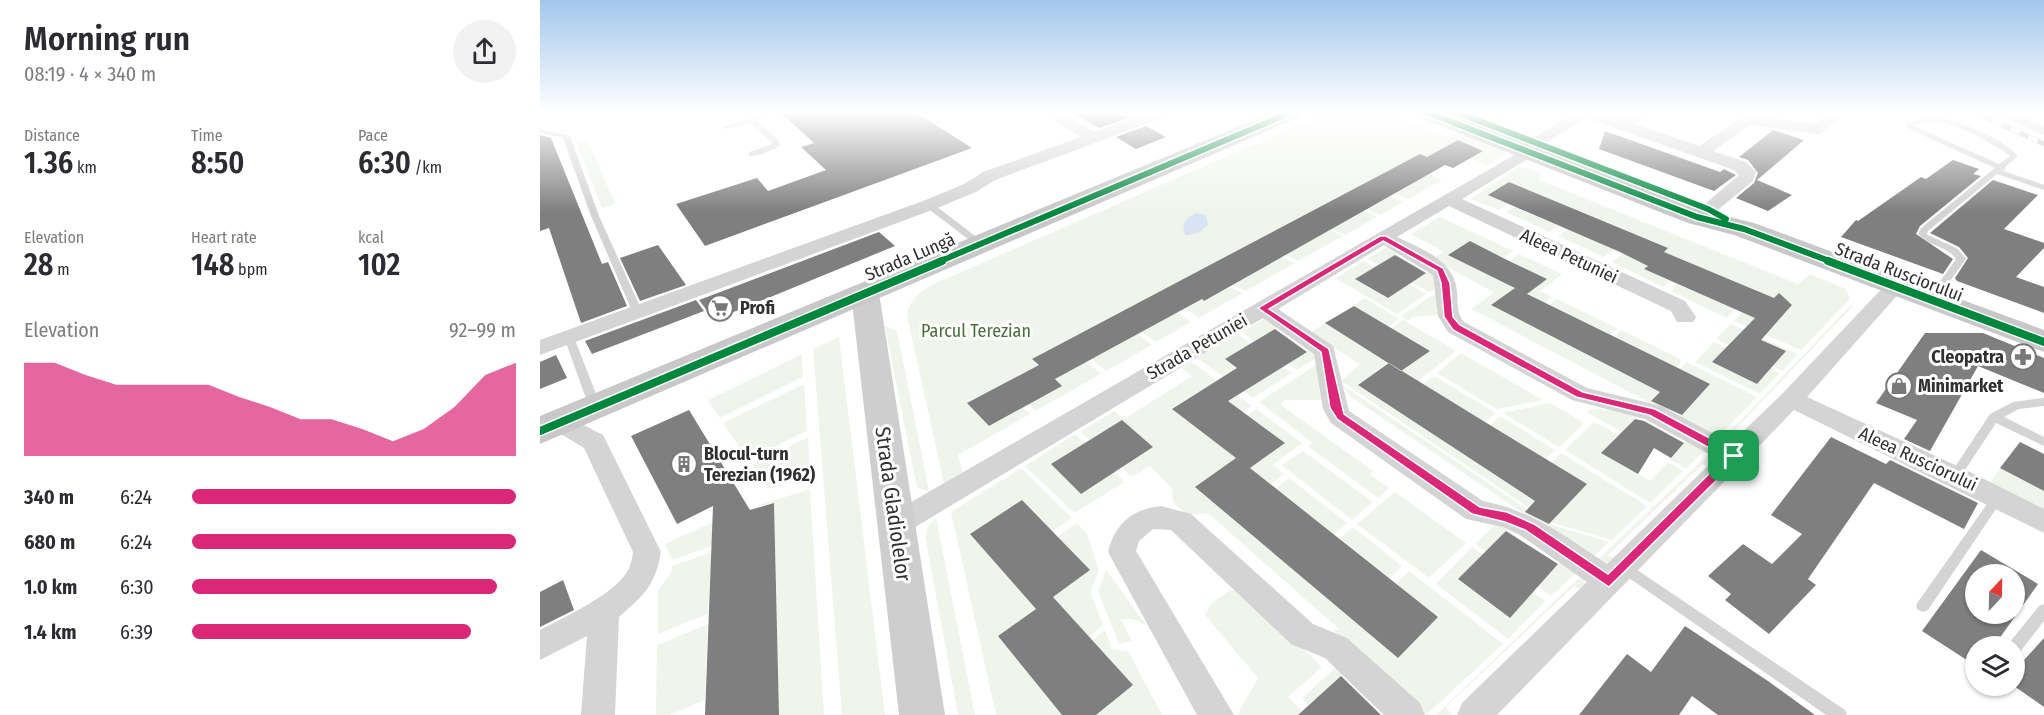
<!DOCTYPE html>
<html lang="en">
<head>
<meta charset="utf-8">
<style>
	:root { --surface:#fff; --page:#f2f2f3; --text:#2b2b33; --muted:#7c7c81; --accent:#db2777 }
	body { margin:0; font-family:"Fira Sans Condensed",sans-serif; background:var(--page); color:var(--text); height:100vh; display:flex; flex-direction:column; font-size:22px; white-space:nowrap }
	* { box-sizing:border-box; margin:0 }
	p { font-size:20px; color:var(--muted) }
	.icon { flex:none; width:33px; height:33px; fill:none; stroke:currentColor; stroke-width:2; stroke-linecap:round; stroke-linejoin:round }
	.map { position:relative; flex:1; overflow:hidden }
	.sheet { display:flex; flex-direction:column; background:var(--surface); width:540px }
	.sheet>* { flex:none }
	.needle { width:39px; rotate:22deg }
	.controls { position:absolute; left:1425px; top:564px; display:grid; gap:12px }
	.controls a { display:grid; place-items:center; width:60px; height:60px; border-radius:50%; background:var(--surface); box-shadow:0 2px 4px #0004; font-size:30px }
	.pin { position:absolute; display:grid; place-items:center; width:51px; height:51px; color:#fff; margin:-26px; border-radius:12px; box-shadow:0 3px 9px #0006 }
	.round { display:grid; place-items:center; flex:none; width:63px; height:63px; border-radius:32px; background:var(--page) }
	.overview { display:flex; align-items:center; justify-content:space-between; height:102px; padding:0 24px }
	h1 { font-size:33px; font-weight:600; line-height:45px }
	.metrics { display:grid; grid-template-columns:repeat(3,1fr); gap:9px; height:102px; padding:6px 24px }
	.metrics div { display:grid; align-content:center }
	.metrics b { font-size:30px; font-weight:600 }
	.metrics small { font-size:16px; font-weight:400 }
	.metrics p { font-size:16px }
	.chart { height:168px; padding:12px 24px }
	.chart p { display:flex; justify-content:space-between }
	.chart svg { width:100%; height:108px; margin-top:6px; fill:var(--accent); opacity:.7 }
	ul { padding:0 24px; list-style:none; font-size:20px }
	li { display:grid; grid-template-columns:96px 72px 1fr; align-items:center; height:45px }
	li i { height:15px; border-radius:8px; background:var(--accent) }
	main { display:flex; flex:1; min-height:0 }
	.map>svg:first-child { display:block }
</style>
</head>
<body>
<main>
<section class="sheet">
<div class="overview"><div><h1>Morning run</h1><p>08:19 · 4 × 340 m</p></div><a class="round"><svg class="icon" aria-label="share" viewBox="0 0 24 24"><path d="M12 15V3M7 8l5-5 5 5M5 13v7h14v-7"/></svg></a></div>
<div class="metrics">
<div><p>Distance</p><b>1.36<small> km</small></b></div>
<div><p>Time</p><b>8:50</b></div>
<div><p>Pace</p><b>6:30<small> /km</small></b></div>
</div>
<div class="metrics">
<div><p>Elevation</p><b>28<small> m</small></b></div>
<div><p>Heart rate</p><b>148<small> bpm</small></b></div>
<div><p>kcal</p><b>102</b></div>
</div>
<div class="chart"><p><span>Elevation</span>92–99 m</p>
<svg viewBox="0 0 160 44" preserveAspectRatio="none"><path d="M0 44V6L10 6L20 11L30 15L40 15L50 15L60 15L70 20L80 24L90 29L100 29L110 33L120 38L130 33L140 24L150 11L160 6V44z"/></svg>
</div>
<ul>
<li><b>340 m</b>6:24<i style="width:100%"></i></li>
<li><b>680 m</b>6:24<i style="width:100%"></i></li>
<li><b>1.0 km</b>6:30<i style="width:94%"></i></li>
<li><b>1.4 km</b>6:39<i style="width:86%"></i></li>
</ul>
</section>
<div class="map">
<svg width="1504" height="715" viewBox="0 0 1504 715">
	<rect width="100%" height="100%" fill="#fff"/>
	<path fill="#f0f5ec" d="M788,112H845L908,137L918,132L963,150L966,154L948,166L930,158L943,150L918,141L887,157L880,154L810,191L849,195L863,202L840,215L801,196L799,198L837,217L805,235L791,229L638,284L664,301L690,287L703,293L659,318L623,292L616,296L651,322L616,342L602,332L630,316L493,359L499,365L427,403L449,426L483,407L490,414L418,455L423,473L404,484L367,315C370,295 387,287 403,280Z
		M48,141L75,204L62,208L36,142Z
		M977,168H986L1002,174L999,180L1258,284L1270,274L1306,289L1310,299L1261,350L1194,321L1202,312L1234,326L1252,306L1124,252L1128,248L969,182L948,195L968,204L959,210L930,199Z
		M888,174L902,180L868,199L854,193Z
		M974,207L1019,226L1009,232L966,212Z
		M900,217L973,251L964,258L930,242L975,288L952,306L1149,407L1170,384L1140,369L1147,362L1217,397L1177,438L931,309L954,292L892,259L904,252L871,234Z
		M1027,229L1074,249L1064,257L1018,236Z
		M789,230L803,236L758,261L745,255Z
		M849,246L894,270L899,286L889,292L871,282L890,270L858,253L839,265L827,259Z
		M1083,253L1109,265L1104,269L1131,281L1123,287L1072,262Z
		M979,254L1022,274L1001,291L1012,297L1005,303L987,294L1006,279L970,261Z
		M742,257L755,263L706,291L693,285Z
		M824,261L835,267L815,279L847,298L868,284L886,294L857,314L795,278Z
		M1138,284L1195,309L1187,318L1131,291Z
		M899,291L898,315L872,317L869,321L861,316Z
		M825,298L859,319L849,326L813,306Z
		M1017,299L1077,328L1071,335L1009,305Z
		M1311,305L1313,306L1190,435L1200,441L1191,443L1181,441Z
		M727,317L775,348L778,357L757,370L748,363L772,348L741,326L715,342L702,332Z
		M863,320L916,351L878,381L861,371L852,328Z
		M785,323L849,363L818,385L1017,515L1046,485L1011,463L1021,453L1107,506L1072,540L1010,522L801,381L820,364L770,333Z
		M1191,324L1258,354L1242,371L1233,366L1245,351L1189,345L1176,339Z
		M345,326L356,330L358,336L389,491L379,489L376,484Z
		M1081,330L1142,360L1136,367L1075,337Z
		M598,334L612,345L566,371L552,359Z
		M698,334L711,344L685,359L717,383L743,367L752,373L713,398L657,358Z
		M299,337L345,715H302L273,349Z
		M1174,342L1187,348L1173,363L1217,384L1231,369L1240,373L1220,394L1155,362Z
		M921,353L1003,400L957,409L897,373Z
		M262,354L263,377L180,418L168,400Z
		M547,362L561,374L495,411L489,404L522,386L515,379Z
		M652,362L712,406L703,412L668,386L633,408L696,458L656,487L858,658L898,617L856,584L869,571L963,644L886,715L792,629L800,630L668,513L646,515L633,502L632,488L610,466L592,477L582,468L613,447L582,421L549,440L540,432L574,411L584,419L652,376L642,368Z
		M779,363L784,400H744L741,405L833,471L830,474L849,488L838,498L768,446L773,443L719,402Z
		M894,376L956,413L945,422L883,384Z
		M264,384L267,431L208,460L183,423Z
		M801,384L1009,524L1069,542L1051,559L811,397Z
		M1010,403L1044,423L1019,447L963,413Z
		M716,409L762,443L733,465L744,474L730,485L709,469L745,443L707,415Z
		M1058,409L1095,411L1166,449L1146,469L1130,459L1146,441L1098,415L1082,432L1045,411Z
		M960,416L1015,450L1005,459L950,425Z
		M1054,422L1078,435L1062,453L1110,481L1128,462L1143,471L1110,503L1025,450Z
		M535,434L545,443L511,464L541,494L575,472L585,482L534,513L485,466Z
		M268,437L270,475L228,489L212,465Z
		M763,451L833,502L812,520L742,465Z
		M1171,452L1174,459L1170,469L1163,464L1068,555L1075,560L1065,565L1055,562Z
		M481,468L532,518L512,531L482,501L430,534L496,609L458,636L522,715H456L411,512Z
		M1460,468L1504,491V511L1450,483Z
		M749,478L807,523L794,535L735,489Z
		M270,489L284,715H239L234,503L204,510Z
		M855,492L926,543L889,578L817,524Z
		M396,518L435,715H418L385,536L389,525Z
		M173,522L172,546L132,560L125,544Z
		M537,523L547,534L559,571L550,592L563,625L549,637L513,597L517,537Z
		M955,525H966L1039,570L1011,596L998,586L1020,562L969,528L946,551L935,544Z
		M813,527L862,566L849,579L799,539Z
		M932,547L942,555L918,580L969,618L993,592L1005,601L968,639L896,584Z
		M172,552L168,614L118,634V590L131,574L132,566Z
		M566,570L607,626L593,619H581L592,641L579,644L558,591Z
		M1044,573L1045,585L1042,591L1034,586L906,707L912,715H896Z
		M690,590L706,593L782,667L748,697L762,711L758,715H697L718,678L665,615L672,603Z
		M168,624L165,700L129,715H116L117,645Z
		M565,630L572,649L588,651L622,715H556L593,685L553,640Z
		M796,667L845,715L802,676L769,706L762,698Z"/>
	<path fill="#d9e4f3" d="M656,213L666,215L668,225L660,232L646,236C639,226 646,217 656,213Z"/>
	<path fill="#7f7f7f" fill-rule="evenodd" d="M240,112H375L432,148L165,246L136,204L217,178L228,191L286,170L261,147L274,143Z
		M530,112H578L589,118L559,128Z
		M606,126L626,137L596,149L576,137Z
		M1233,130L1264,140L1217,180L1252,195L1228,211L1196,198L1214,183L1218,173L1208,160L1199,157Z
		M1065,131L1180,172L1184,169L1196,175L1174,191L1059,149Z
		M0,135L11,138L62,264L68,262L87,306L41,323L9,228L0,231Z
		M918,140L943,151L913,168L905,165L664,301L662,299L515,379L522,386L449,426L427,403L499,365L492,359L880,154L887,157Z
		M1413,160L1439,169L1433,174L1441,176L1380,226L1376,234L1413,259L1403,274L1301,237L1316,220L1318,221L1381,177L1386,179Z
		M1453,180L1498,195L1464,229L1504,243V248L1476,277L1504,287V313L1417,281L1415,278L1428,258L1419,247L1390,233Z
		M969,182L1128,248L1124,252L1234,298L1239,293L1252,305L1221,340L1246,351L1217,384L1172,362L1215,318L1104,269L1108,266L1080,252L948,195Z
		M339,232L355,246L174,320L159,300Z
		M930,241L967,260L1007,279L987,294L908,255Z
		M118,245L146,285L100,301L80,258Z
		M855,255L886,273L848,298L815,279Z
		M975,288L1136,367L1170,384L1142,415L1111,401L1120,392L951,305Z
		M156,300L164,311L52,354L45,341Z
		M814,306L890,351L861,371L785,323Z
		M735,329L767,352L688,401L745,443L710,468L898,617L858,658L655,487L696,458L632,409L697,368L685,359Z
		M1385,333H1443L1504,358V393L1438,366L1390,451L1364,439L1377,420L1336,403Z
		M16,355L27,378L0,389V362Z
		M849,363L945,422L1047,484L1009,524L985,512L995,501L818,385Z
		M149,410L210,510L234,503L239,715H165L173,506L137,524L91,436Z
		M1095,419L1104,421L1144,443L1131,458L1114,448L1098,474L1061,453Z
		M582,420L613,447L541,494L511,464Z
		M1291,437L1346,464L1350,460L1438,503L1424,529L1334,483L1268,579L1276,585L1229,634L1185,600L1191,594L1168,576L1203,544L1232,564L1262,534L1231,515Z
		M1480,442L1504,454V491L1460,468Z
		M482,500L550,570L513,597L593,685L556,715H522L458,636L496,609L430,534Z
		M966,531L1018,564L970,618L918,579Z
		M1441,550L1498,584L1454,646H1436V666L1382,631ZM1436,574H1474V614H1436Z
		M23,580L34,610L0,627V592Z
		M1145,626L1228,681L1275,715H1178L1152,696L1139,715H1039L1087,654L1111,672Z
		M1504,638V707L1474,686V671Z
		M801,676L841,715H758Z"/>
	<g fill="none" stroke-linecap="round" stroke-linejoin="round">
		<path fill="#d4d4d4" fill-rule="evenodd" d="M222,112H230L216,120L238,139L240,145C233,151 218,156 209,156V152L230,145L232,144V142L210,123L187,129L183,127L209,119Z
			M1395,117C1420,121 1461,137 1478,156L1465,167V170H1461L1504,185V190L1457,174L1388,231L1387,234L1388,235L1418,249L1426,259L1395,302L1392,303L1387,300L1416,259C1407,246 1388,246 1378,234L1381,228L1455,168L1367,128V123L1382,118ZM1395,121C1421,125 1443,139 1465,152L1470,156L1459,164L1374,126L1384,122Z
			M0,129L30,136L59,216L102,311L100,313H94L92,311L51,216L23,138L0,133Z
			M386,203H392L443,242V246H437L386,207Z
			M29,334L34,337L61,407L59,410H51L49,407L24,337Z
			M1504,398V406L1479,409L1464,417L1504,437V446L1456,423L1419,479L1415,481L1411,479L1409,476L1411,473L1450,414L1473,402Z
			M1458,492L1462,494L1464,497L1462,500L1388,610L1383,612L1378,610L1376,606L1378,602L1454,494Z
			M1084,561L1305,710L1307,715H1286L1079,571L1077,567L1079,563Z
			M1504,604V621L1479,653L1474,655V646H1467L1469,643L1499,606Z"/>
		<path fill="#d4d4d4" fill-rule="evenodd" d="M501,112H518L554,132L612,112H632L630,115L455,180L436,192L395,209L0,355V340L383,201L424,184L443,172L541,137Z
			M1036,112H1059L1082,119L1094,112H1111L1095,124L1159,146L1207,115L1275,124L1290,112H1306L1283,132L1278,134L1210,125L1173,151L1206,162L1216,172L1213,181L1174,213L1168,214L1159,209L1199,175L1194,170L1047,118L1001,145H989L987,142Z
			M1453,112H1472L1504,125V135Z
			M988,147L996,152L994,155L922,199L1145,301L1156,317L1153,322H1137L1131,311L909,206L857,237C882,249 914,260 917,291C918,302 916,313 924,322L1047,388L1121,406L1191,443L1243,393L1348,282H1362L1365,286L1362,290L1267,397L1424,469L1504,509V533L1254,410L957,715H917L922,703L1047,582L980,535L963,527L926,519L791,423L783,409L774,354L723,318L367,532L357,535L347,532L343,524L347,516ZM844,245L893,275L898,316L908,332L1032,400L1105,419L1176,458L1067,564C1025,536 993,511 943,501L809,411L793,346L738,309Z
			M20,413L63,435L121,552C115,586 104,595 79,617L75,715H41L47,636L0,660V630C23,618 77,593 88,570C91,565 92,558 93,552L44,448L11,428L8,422L11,416Z
			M621,506L651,514L773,624L807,638L880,703L885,715H844L785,658L751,644L631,530L613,529L599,541L596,551L694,715H657L568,552C575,524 592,509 621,506Z"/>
		<path fill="#cecece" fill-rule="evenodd" d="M325,284L335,287L339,293L405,715H359L311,293L315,287Z"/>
		<path fill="#c8c8c8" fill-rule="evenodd" d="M734,112H763L760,117L0,444V416Z
			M875,112H905L1166,211L1214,223L1504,330V352L1194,235L1148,223L878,117Z"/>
		<g stroke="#bcbcbc" stroke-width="5">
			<path id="rail" d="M1434,112L1504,144"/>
		</g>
		<use href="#rail" stroke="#fff" stroke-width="4" stroke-dasharray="10" stroke-linecap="butt"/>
		<g stroke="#fff" stroke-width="9">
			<path id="cycleway-far1" d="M886,112L1157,217L1204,229L1292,262
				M916,112L1168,209L1186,219
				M398,262L752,112"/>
		</g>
		<g stroke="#fff" stroke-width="11">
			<path id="cycleway" d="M1288,261L1504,342
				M0,431L402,261"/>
		</g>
		<use href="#cycleway-far1" stroke="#00873e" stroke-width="6"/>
		<use href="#cycleway" stroke="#00873e" stroke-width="8"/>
	</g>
	<linearGradient id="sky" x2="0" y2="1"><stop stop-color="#a2c7ec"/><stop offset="0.53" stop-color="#fff"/><stop offset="1" stop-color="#fff" stop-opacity="0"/></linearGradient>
	<rect width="1504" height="212" fill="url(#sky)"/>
	<path fill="#db2777" stroke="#fff" stroke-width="1.5" fill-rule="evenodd" d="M840,236H846L903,268L910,283L913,317L920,325L1043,392L1115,409L1198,453V459L1069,587L985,530L965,522L932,514L797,419L790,408L781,352L718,308ZM843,241L897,271L901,283L904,317L913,330L1036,397L1109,415L1186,457L1068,574L994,524L967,512L940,507L804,414L789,349L729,309Z"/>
	<defs>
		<g id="supermarket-ring" transform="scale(1.35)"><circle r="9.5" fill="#fff" stroke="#787878" stroke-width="1.5"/><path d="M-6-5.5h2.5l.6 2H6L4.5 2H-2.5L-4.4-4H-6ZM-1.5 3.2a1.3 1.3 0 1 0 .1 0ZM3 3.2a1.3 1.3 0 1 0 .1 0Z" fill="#787878"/></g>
		<g id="pharmacy-ring" transform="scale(1.35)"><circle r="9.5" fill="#fff" stroke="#787878" stroke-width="1.5"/><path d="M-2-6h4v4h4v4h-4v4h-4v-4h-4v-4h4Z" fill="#787878"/></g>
		<g id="shop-ring" transform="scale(1.35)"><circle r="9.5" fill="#fff" stroke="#787878" stroke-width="1.5"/><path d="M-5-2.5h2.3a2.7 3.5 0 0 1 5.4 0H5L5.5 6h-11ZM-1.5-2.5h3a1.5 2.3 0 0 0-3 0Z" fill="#787878"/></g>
		<g id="building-ring" transform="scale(1.35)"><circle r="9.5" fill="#fff" stroke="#787878" stroke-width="1.5"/><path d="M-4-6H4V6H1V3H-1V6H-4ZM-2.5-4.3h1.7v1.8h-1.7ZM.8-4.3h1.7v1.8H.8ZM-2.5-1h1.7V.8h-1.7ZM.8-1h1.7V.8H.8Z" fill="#787878"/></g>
	</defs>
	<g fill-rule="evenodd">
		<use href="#supermarket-ring" x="180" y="308"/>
		<use href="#pharmacy-ring" x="1483" y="357"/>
		<use href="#shop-ring" x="1359" y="386"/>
		<use href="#building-ring" x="144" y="464"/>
	</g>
	<g text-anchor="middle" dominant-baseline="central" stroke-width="6" stroke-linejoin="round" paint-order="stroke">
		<g font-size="18" fill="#303030" stroke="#fff">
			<text transform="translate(1029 256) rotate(25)">Aleea Petuniei</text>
			<text transform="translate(370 257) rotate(-23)">Strada Lungă</text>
			<text transform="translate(1359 272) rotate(21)">Strada Rusciorului</text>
			<text transform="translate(657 347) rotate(-30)">Strada Petuniei</text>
			<text transform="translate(1378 459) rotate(25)">Aleea Rusciorului</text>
		</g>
		<g font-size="18" font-weight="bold" fill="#303030" stroke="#fff" text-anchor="start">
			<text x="200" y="308">Profi</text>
			<text x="1464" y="357" text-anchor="end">Cleopatra</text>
			<text x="1378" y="386">Minimarket</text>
			<text x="164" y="454">Blocul-turn<tspan x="164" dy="21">Terezian (1962)</tspan></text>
		</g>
		<g font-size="18" fill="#4a6e3a" stroke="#fff">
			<text x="436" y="331">Parcul Terezian</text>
		</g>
		<g font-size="21" fill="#303030" stroke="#fff">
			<text transform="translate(353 504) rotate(82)">Strada Gladiolelor</text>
		</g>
	</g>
</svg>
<div class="controls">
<a><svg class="needle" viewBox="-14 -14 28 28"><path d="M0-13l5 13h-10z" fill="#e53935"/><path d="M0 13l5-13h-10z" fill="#7c7c81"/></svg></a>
<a><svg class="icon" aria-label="layers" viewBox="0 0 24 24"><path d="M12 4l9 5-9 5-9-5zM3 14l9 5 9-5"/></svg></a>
</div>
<div class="pin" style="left:1194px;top:456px;background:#1e9e55"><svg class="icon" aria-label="arrive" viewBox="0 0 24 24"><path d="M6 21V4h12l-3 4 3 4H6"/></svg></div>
</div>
</main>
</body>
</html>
